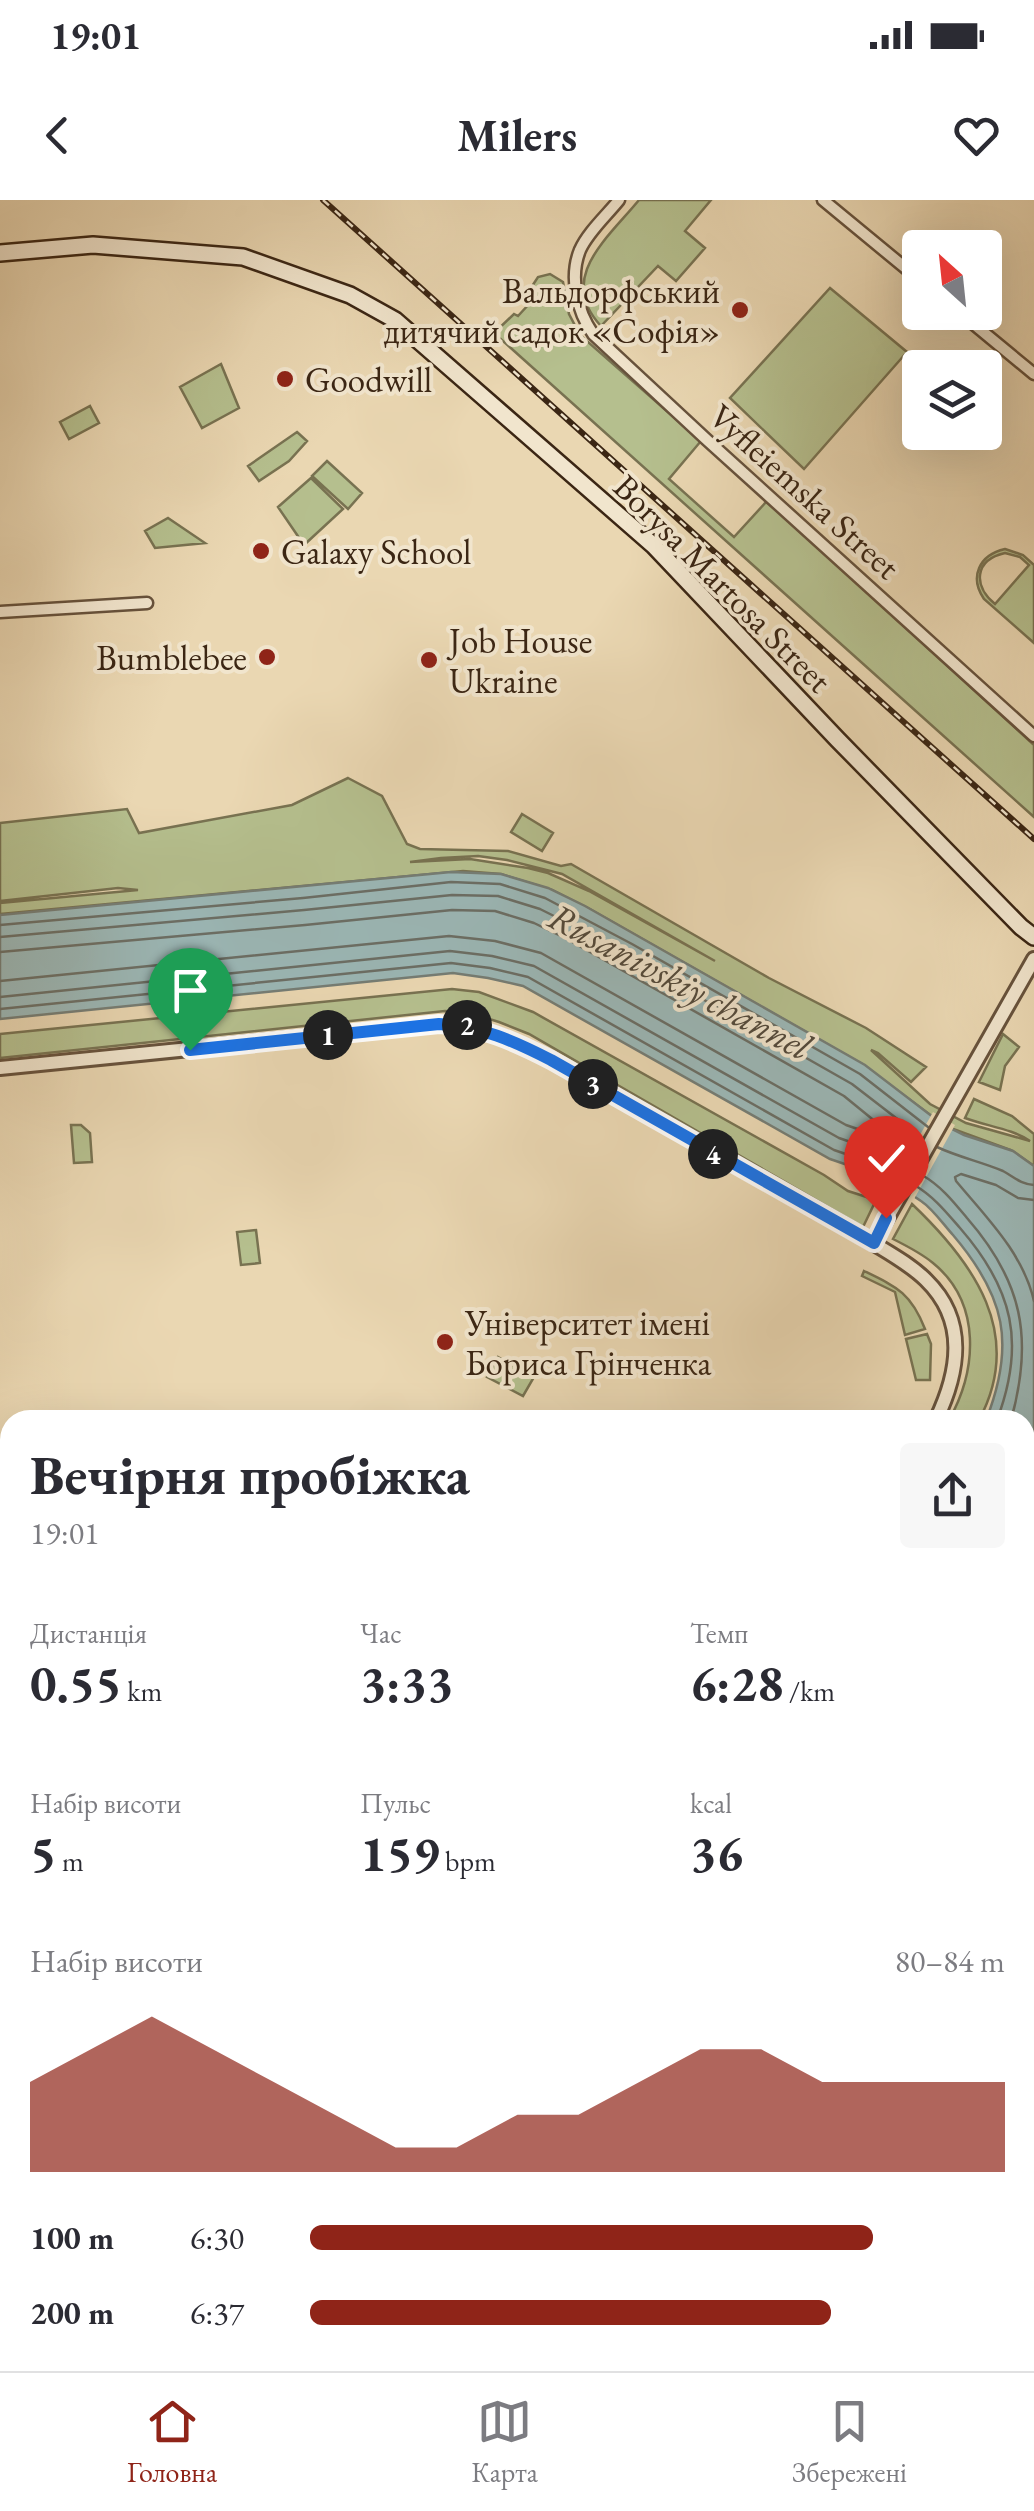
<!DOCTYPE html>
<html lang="uk">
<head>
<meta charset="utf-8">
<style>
	:root { --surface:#fff; --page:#f7f7f7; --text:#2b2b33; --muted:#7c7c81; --line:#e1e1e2; --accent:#8f2418 }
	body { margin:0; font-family:"EB Garamond",serif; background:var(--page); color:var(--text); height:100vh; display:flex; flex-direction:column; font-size:38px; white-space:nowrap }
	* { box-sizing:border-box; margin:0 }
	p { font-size:32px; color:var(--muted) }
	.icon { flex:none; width:55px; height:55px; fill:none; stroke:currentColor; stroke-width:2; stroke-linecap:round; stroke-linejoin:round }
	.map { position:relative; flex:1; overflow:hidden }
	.panel { position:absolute; left:0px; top:1210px; width:1035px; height:962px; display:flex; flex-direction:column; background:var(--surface); border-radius:30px 30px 0 0; box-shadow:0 10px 40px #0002 }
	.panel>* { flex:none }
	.needle { width:65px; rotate:333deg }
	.fabs { position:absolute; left:902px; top:30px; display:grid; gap:20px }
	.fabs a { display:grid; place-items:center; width:100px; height:100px; border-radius:10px; background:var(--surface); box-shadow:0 10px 40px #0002; font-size:50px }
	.pin { position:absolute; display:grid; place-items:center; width:85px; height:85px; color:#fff; margin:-102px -42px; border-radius:50% 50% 50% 0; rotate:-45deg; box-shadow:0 0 10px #0007 }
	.pin .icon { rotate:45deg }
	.km { position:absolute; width:50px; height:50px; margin:-25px; border-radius:50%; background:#222; color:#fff; font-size:28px; line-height:50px; text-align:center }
	.round { display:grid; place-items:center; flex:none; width:105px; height:105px; border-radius:10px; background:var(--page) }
	.summary { display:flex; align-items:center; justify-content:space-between; height:170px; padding:0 30px }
	h1 { font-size:55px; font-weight:700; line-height:75px }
	.figures { display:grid; grid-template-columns:repeat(3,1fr); gap:15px; height:170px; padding:10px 30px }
	.figures div { display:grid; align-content:center }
	.figures b { font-size:50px; font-weight:700 }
	.figures small { font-size:28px; font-weight:400 }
	.figures p { font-size:28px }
	.chart { height:280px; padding:20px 30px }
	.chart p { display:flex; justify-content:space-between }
	.chart svg { width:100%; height:180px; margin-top:10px; fill:var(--accent); opacity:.7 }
	ul { padding:0 30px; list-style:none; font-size:32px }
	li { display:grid; grid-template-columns:160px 120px 1fr; align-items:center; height:75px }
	li i { height:25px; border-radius:12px; background:var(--accent) }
	.status { display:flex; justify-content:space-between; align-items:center; height:70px; padding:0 50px; background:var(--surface); direction:ltr }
	.status svg { height:28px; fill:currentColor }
	header { display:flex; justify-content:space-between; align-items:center; height:130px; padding:0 30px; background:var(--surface); font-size:45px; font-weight:700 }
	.dock { display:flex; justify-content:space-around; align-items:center; height:140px; border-top:2px solid var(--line); background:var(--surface); font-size:28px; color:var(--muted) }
	.dock a { display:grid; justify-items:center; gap:5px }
	.dock .current { color:var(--accent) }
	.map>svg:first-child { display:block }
</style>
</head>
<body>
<div class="status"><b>19:01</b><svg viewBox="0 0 49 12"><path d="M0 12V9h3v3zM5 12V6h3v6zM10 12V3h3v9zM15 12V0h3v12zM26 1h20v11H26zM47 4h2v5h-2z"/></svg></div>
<header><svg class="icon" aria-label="back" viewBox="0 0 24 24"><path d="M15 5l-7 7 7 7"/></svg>Milers<svg class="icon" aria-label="heart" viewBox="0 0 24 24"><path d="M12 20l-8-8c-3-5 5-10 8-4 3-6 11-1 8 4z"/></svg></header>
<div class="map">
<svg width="1034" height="2171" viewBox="0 0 1034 2171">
	<rect width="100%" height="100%" fill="#ead7b2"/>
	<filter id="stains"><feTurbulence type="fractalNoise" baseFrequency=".002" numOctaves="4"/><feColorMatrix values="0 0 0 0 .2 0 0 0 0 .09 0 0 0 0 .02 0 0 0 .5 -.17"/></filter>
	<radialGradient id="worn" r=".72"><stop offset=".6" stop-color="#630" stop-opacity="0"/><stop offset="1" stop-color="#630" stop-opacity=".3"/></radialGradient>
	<path fill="#b5bf8e" stroke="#787251" stroke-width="2.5" fill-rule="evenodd" d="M639,0H711L685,31L705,48L676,81L658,66L601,126C556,78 608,38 639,0Z
		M550,74L563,82L569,114L580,135L701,241L669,279L734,337L767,301L1034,545V617L494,133L514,114L518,116L529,104L523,100L538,77Z
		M830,88L907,152L804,269L730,198Z
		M221,164L239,208L202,228L180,187Z
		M90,206L99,223L69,239L60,222Z
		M297,232L307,241L289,261L259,281L248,266Z
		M327,261L362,293L348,309L312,276Z
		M311,278L343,309L304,345L278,307Z
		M168,318L205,343L155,348L145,331Z
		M1005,349L1023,355L1034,365V443L984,399C969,377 979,355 1005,349ZM1005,353L1020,357L1029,365L995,404C973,386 974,360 1005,353Z
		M348,578L382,596L407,644L420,649L508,651L561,666L571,664L769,778L866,828L926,867L911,882L878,853L871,850L930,904L966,923L1030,941C1013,929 986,926 965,918L974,899L1012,916L1034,934V966L1011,950L945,926L862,864L588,708L552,690L501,674L463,671L0,714V703L138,690L118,688L0,701V623L127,609L139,633L292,605ZM478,656L507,660L562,674L715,761L589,691L548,673L528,668L470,659L410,662L441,658Z
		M522,614L553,633L542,651L511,632Z
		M452,789L479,792L533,812L824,975L848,991L876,1000L863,1027L529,834L499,822L470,813L445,811L0,858V834Z
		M1003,834L1019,847L1005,866L1000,890L979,882Z
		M71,925H81L90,933L92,962L74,963Z
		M912,1004C974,1063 1025,1134 979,1220H949C977,1170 982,1103 933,1063C921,1053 907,1046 893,1039Z
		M256,1030L260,1063L241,1065L237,1032Z
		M864,1071C897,1087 911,1093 925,1129L905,1135L895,1092L862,1076Z
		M927,1134L931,1144L930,1180H916L906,1139Z
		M498,1157L534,1177L523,1196L487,1177Z
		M1034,1355V1441L1025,1456V1370Z
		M1034,1533V1693L1025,1709V1549Z
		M1030,1883L1034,1884V2100L1025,2094V1891Z
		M918,2163H1017L1032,2171H933Z"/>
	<path fill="#9bb7b6" stroke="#757d75" stroke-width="2.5" d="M451,672L501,674L548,688L585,706L865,865L942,924L964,935L1013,951L1034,966V1355L1025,1370V1220H986C1016,1144 1005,1096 953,1035C943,1024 933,1009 921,1001C893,981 863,970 830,959L523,786L488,778L453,773L0,819V715Z
		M458,2163V2162L575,2163L570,2171H453Z"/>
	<path fill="#ead7b2" d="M933,912L955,925L913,1001L890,988Z"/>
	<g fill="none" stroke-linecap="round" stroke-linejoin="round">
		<path stroke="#6b6e65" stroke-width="2.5" d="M0,725L303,698L451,682L500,684L545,698L632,744L860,874L928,927
			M0,737L304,710L452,695L498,696L540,709L574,726L852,884L922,938
			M0,752L305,725L452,710L495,711L534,723L567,739L844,896L882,927L884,932L878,936L846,925L541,753L495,741L449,736L0,781
			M0,797L450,751L492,756L534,766L839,938L885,954L907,966
			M0,809L451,763L490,768L528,777L834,950L881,966L900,977
			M937,947C958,957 982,962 1003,971C1014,977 1020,984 1034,985
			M922,975C941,986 953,1001 967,1018C1022,1081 1034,1138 1011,1220
			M916,986C934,997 946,1012 960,1028C1013,1089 1026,1143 997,1220
			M1034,1000L1018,998L996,985L961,974L955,977L956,981C986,1017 1023,1053 1034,1101"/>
		<g stroke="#67523c" stroke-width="15">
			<path id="minor" d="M619,0C607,15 588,32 580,50C569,77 577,111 593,134L707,240L1034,536
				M823,0L920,80
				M959,112L1034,174
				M0,412L147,403
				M0,1577L8,1590
				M0,1642L10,1659
				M1025,1726L1034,1710
				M1025,2157L1034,2162
				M774,2171L779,2162"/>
		</g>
		<g stroke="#67523c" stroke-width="18">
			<path id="tertiary" d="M0,868L439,824C481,825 514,841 551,860L873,1043C891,1054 911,1065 926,1080C968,1121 959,1172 936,1220
				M873,1043L1034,759
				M397,2171L402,2162"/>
		</g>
		<g stroke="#3b2614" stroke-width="20">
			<path id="secondary" d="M0,53L93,45L243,57L350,95L395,120L654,346L838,540L1021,727L1034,737"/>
		</g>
		<g stroke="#3b2614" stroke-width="22">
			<path id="trunk" d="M1025,1483L1034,1467
				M1025,1522L1034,1506
				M639,2171L643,2162
				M653,2171L658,2162"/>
		</g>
		<use href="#minor" stroke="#f1e5cd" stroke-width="10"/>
		<use href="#tertiary" stroke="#f1e5cd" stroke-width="12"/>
		<use href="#secondary" stroke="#f1e5cd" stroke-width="15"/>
		<use href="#trunk" stroke="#ead7b2" stroke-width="18"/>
		<g stroke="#3b2614" stroke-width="6">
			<path id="rail" d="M323,0L1034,639"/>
		</g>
		<use href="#rail" stroke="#f1e5cd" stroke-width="2.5" stroke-dasharray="8" stroke-linecap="butt"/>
	</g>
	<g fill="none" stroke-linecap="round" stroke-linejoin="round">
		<g stroke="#fff" stroke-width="20">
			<path id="route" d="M190,850L439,824C481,826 514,841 551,860L874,1043L886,1018"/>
		</g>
		<use href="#route" stroke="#1a73e8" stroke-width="12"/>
	</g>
	<g fill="#8f2418" stroke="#f1e5cd" stroke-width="4">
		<circle cx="740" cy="110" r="10"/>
		<circle cx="285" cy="179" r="10"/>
		<circle cx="261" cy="351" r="10"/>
		<circle cx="267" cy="457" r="10"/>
		<circle cx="429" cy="460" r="10"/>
		<circle cx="445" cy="1142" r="10"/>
	</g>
	<g text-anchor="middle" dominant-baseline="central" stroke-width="8" stroke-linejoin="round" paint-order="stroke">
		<g font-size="35" fill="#3b2614" stroke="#f1e5cd" text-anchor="start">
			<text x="720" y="90" text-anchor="end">Вальдорфський<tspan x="720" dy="40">дитячий садок «Софія»</tspan></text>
			<text x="305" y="179">Goodwill</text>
			<text x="281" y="351">Galaxy School</text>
			<text x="449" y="440">Job House<tspan x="449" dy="40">Ukraine</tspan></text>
			<text x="247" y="457" text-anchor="end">Bumblebee</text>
			<text x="465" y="1122">Університет імені<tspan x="465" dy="40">Бориса Грінченка</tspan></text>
		</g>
		<g font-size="35" fill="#3b2614" stroke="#f1e5cd">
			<text transform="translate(805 291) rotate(42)">Vyfleiemska Street</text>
			<text transform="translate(723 383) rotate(45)">Borysa Martosa Street</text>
		</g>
		<g font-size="38" font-style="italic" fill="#534a3c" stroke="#f1e5cd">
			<text transform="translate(680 781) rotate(28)">Rusanivskiy channel</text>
		</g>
	</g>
	<rect width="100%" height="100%" filter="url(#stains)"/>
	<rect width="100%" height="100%" fill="url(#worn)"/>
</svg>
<div class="fabs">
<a><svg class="needle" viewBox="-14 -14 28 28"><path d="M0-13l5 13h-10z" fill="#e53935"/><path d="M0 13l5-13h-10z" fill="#7c7c81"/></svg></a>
<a><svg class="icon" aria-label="layers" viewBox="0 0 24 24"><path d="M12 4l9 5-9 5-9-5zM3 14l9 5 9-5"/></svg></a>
</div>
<div class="pin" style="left:190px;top:850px;background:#1e9e55"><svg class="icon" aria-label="arrive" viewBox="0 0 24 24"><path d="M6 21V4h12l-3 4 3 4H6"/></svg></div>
<div class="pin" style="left:886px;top:1018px;background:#d93025"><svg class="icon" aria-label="check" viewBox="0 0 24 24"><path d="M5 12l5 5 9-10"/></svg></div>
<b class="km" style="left:328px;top:835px">1</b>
<b class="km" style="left:467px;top:825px">2</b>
<b class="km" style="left:593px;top:884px">3</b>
<b class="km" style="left:713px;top:954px">4</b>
<section class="panel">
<div class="summary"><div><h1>Вечірня пробіжка</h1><p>19:01</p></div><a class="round"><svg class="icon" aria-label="share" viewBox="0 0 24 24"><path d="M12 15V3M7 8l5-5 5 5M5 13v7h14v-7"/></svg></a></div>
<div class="figures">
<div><p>Дистанція</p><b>0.55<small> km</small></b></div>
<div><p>Час</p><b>3:33</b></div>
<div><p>Темп</p><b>6:28<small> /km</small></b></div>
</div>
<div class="figures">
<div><p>Набір висоти</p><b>5<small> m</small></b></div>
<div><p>Пульс</p><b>159<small> bpm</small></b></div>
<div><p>kcal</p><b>36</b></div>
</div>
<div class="chart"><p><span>Набір висоти</span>80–84 m</p>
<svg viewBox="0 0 160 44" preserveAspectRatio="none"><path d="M0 44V22L10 14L20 6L30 14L40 22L50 30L60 38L70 38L80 30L90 30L100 22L110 14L120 14L130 22L140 22L150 22L160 22V44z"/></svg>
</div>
<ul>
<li><b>100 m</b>6:30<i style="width:81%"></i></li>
<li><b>200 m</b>6:37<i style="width:75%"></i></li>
</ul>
</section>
</div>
<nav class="dock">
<a class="current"><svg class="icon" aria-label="home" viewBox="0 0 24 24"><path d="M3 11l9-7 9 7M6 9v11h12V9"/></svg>Головна</a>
<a><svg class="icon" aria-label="map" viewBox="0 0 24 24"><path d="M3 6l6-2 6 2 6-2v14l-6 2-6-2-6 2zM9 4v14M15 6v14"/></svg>Карта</a>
<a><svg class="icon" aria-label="saved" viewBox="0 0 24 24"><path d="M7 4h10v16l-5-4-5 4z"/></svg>Збережені</a>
</nav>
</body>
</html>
